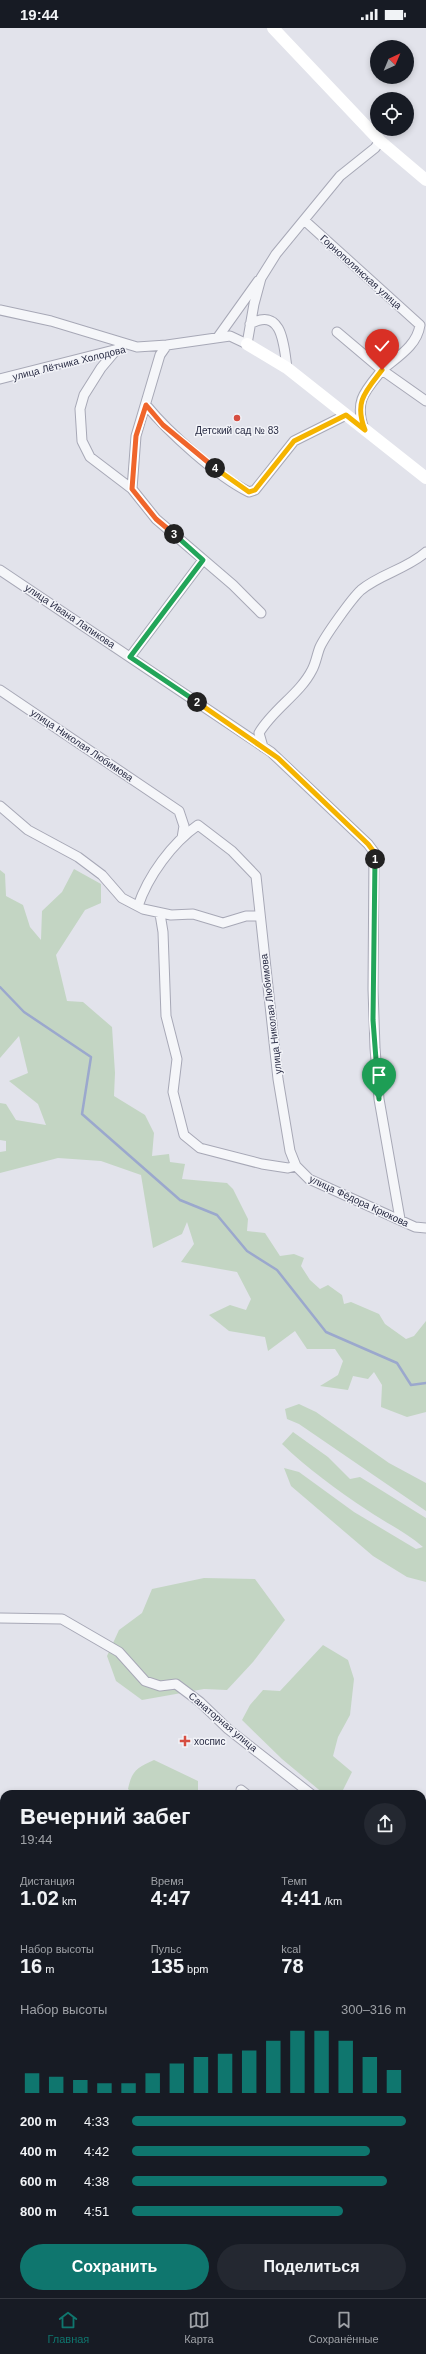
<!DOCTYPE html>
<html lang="ru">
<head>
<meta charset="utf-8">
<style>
	:root { --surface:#171b24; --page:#242831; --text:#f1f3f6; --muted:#9ea1a6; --line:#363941; --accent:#0f766e }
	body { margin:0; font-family:Arial,sans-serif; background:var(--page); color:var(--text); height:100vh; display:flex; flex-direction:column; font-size:15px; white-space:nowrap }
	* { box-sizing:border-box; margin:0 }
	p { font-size:13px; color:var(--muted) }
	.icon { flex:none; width:22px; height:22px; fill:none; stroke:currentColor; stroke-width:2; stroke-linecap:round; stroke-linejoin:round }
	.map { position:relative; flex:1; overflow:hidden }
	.panel { position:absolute; left:0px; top:1762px; width:426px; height:508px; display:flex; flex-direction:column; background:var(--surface); border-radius:12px 12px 0 0; box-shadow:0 2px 6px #0003 }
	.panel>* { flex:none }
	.needle { width:26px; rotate:44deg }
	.tools { position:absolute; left:370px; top:12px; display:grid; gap:8px }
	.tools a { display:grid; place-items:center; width:44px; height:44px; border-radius:50%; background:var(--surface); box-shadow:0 2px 6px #0003; font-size:20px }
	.pin { position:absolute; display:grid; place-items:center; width:34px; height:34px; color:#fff; margin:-41px -17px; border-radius:50% 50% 50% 0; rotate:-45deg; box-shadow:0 0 4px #0007 }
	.pin .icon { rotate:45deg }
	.km { position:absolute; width:20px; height:20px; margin:-10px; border-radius:50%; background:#222; color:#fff; font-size:11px; line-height:20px; text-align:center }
	.round { display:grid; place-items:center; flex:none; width:42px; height:42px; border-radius:21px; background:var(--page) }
	.head { display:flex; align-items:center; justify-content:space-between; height:68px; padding:0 20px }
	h1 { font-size:22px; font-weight:600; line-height:30px }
	.metrics { display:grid; grid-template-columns:repeat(3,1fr); gap:6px; height:68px; padding:4px 20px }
	.metrics div { display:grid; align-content:center }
	.metrics b { font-size:20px; font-weight:600 }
	.metrics small { font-size:11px; font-weight:400 }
	.metrics p { font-size:11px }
	.chart { height:112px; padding:8px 20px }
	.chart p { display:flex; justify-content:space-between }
	.chart svg { width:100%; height:72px; margin-top:4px; stroke:var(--accent); stroke-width:6 }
	.primary-button { display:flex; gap:8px; margin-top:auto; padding:8px 20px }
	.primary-button a { flex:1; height:46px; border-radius:24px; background:var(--accent); color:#fff; font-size:16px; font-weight:600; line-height:46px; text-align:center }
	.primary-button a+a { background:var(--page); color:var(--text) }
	ul { padding:0 20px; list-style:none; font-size:13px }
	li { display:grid; grid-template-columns:64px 48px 1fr; align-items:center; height:30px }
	li i { height:10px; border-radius:5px; background:var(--accent) }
	.status { display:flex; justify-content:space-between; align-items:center; height:28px; padding:0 20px; background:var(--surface); direction:ltr }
	.status svg { height:11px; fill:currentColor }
	.tabs { display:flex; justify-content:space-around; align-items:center; height:56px; border-top:1px solid var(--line); background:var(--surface); font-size:11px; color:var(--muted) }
	.tabs a { display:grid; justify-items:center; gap:2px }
	.tabs .on { color:var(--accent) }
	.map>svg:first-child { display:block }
</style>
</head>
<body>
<div class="status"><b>19:44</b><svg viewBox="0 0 49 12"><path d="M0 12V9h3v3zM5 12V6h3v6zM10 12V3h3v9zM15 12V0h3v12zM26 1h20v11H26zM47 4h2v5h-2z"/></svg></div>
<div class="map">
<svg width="426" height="2270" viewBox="0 0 426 2270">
	<rect width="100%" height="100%" fill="#e2e3eb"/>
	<path fill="#c3d5c3" d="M74,841L101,856V875L85,882L56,927L67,973L83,974L112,999L115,1045L114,1068L145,1087L154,1105L152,1128L169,1126L170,1134L185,1136L182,1151L227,1155L233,1161L248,1191L247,1203L265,1205L280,1228L294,1226L304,1230L301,1238L310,1252L320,1261L328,1257L342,1267L344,1276L351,1274L379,1286L385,1296L406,1311L414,1308L426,1293V1384L407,1389L381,1379L382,1357L374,1344L368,1351L353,1348L348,1362L320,1358L338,1347L343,1333L335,1321H307L295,1303L268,1323L265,1309L229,1303L209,1287L230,1277L246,1282L251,1271L237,1244L181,1234L194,1216L187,1194L182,1206L153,1220L141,1147L101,1133L58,1130L0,1145V1124L6,1123V1113L0,1112V1075L6,1076L16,1092L46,1097L38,1076L9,1053L28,1045L19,1008L0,1030V842L5,846L6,868L23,877L30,899L41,912L42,883L62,864Z
		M299,1376L316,1384L389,1435L426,1455V1483L299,1396L287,1391L285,1381Z
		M293,1404L328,1429L350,1451L360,1449L426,1490V1554L407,1549L373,1528L291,1458L284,1440L299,1444L354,1484L416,1521L423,1519C406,1504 386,1495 367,1482C337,1462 307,1440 282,1416Z
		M204,1550L255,1551L285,1592L253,1634L227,1662L204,1661L142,1672L116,1653L107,1628L119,1602L142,1585L152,1561Z
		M323,1617L348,1632L354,1651L350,1687L338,1709L333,1728L352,1744L341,1766H324L282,1731L242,1692L250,1677L263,1662L280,1663Z
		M154,1732L198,1753V1766L132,1765L128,1761C132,1742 137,1740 154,1732Z
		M4,1805V1833L0,1830V1807Z
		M422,1868L426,1871V1889L422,1885Z
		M4,1967V2000L0,2005V1972Z
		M0,2041L4,2050V2253L0,2250Z
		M0,2257L4,2261V2266H10L14,2270H2Z
		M20,2266H82C67,2269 32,2270 20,2266Z
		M124,2266H164L165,2270H107Z
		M183,2266H224L220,2270H185Z
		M378,2266H416L419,2270H379Z"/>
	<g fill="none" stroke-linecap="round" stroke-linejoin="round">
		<path stroke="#9ba8cd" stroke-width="2.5" d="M0,959L24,984L91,1029L82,1086L180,1172L217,1187L247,1223L277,1242L326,1304L397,1335L411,1357L426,1355"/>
		<g stroke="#a7a8b6" stroke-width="11">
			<path id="street" d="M304,192L420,297C417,318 397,329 382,342L337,304
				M0,282L51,293L137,319L167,317L230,308L247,316L254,276L261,250L276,226L340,148L375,120L380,113
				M250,296C283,278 284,319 287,340
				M218,309L258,253
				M117,321L101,340L84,367L80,381L82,413L90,429L132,461L156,491L233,557L261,585
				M0,351L118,321
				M146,377C169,405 217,448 249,464L255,462L294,413L346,387
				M364,401C354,373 365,363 382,342L426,373
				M132,461L136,408L160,327L167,317
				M0,542L271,724L368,816L374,824L373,961L375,1020L379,1071L400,1191
				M130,629L203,532
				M0,662L179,783L184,798L182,810
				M263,719L259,705C273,681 300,666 312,642C316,635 317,626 320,619C325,608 352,570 361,562C380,546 407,541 426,524
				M0,778L28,802L78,829L102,847L122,870L143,881L171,887L193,886L223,895L246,888H259
				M138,878C148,848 172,815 198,797L232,823L256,848L278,1051L290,1123L296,1138L309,1151L415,1199L426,1200
				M160,886L163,904L166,988L177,1031L173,1064L184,1107L200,1120L262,1136L288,1140L296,1138
				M0,1590L62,1591L119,1624L145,1653L160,1658L176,1656L200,1674L228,1701L311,1766
				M241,1762L246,1766
				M422,1856L426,1863
				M0,1860L4,1864
				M422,1911L426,1914
				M422,2184L426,2178
				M351,2270L355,2266"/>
		</g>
		<use href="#street" stroke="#f5f6f9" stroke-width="9"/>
		<path stroke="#fff" stroke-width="12" d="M273,0L380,113L426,152
			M247,316L287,340L426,450"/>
	</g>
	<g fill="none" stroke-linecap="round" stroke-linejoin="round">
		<g stroke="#fff" stroke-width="8">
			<path id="split-1" d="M375,831L373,992L379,1071"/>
		</g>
		<g stroke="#fff" stroke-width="8">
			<path id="split-2" d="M197,674L278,730L368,816L374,824L375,831"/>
		</g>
		<g stroke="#fff" stroke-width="8">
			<path id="split-3" d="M174,506L203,532L130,629L197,674"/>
		</g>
		<g stroke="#fff" stroke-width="8">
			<path id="split-4" d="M174,506L156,491L132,461L136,408L146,377L163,397L215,440"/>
		</g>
		<g stroke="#fff" stroke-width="8">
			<path id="split-5" d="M215,440L249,464L255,462L294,413L346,387L365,402C354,374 365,364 382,342"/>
		</g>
		<use href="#split-1" stroke="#22a559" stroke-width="5"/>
		<use href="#split-2" stroke="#f5b400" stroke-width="5"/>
		<use href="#split-3" stroke="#22a559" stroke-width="5"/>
		<use href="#split-4" stroke="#f0652b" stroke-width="5"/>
		<use href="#split-5" stroke="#f5b400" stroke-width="5"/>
	</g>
	<g fill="#d64e41" stroke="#f2f3f8" stroke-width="1.5">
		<circle cx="237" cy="390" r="4"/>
		<path d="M183 1707h4v4h4v4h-4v4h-4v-4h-4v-4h4z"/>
	</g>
	<g text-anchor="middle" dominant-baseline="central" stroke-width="3" stroke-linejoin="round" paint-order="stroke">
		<g font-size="10" fill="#292c44" stroke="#f2f3f8">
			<text transform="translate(361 244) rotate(42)">Горнополянская улица</text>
			<text transform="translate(69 335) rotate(-14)">улица Лётчика Холодова</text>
			<text transform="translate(70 588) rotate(34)">улица Ивана Лапикова</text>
			<text transform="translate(82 717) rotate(34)">улица Николая Любимова</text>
			<text transform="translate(271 986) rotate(-97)">улица Николая Любимова</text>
			<text transform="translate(359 1173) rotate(25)">улица Фёдора Крюкова</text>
			<text transform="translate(223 1694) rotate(40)">Санаторная улица</text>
		</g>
		<g font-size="10" fill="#292c44" stroke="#f2f3f8">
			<text x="237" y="402">Детский сад № 83</text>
			<text x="194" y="1713" text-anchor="start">хоспис</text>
		</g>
	</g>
</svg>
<div class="tools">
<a><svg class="needle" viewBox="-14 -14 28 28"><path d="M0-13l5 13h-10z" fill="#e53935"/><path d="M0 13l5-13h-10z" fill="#9ea1a6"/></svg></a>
<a><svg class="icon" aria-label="locate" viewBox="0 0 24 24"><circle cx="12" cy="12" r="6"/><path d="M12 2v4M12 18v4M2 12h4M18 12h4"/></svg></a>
</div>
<div class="pin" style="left:379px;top:1071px;background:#1e9e55"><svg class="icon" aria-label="arrive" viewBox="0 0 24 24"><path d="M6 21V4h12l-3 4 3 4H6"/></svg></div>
<div class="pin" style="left:382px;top:342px;background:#d93025"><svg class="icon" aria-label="check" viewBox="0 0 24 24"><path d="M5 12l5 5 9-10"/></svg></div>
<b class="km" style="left:375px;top:831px">1</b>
<b class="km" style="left:197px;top:674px">2</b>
<b class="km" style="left:174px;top:506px">3</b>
<b class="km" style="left:215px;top:440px">4</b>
<section class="panel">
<div class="head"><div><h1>Вечерний забег</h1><p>19:44</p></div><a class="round"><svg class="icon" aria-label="share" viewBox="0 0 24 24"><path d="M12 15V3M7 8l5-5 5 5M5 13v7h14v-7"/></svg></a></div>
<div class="metrics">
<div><p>Дистанция</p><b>1.02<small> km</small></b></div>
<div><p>Время</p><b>4:47</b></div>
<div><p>Темп</p><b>4:41<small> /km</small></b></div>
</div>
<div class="metrics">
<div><p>Набор высоты</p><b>16<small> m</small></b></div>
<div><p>Пульс</p><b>135<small> bpm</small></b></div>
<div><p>kcal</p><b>78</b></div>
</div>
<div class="chart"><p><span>Набор высоты</span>300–316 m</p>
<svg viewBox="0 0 160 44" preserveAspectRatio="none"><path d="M5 44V32M15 44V34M25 44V36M35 44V38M45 44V38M55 44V32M65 44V26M75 44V22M85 44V20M95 44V18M105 44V12M115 44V6M125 44V6M135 44V12M145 44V22M155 44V30"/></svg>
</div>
<ul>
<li><b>200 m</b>4:33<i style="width:100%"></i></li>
<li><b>400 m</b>4:42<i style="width:87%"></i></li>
<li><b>600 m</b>4:38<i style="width:93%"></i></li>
<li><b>800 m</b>4:51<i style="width:77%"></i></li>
</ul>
<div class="primary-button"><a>Сохранить</a><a>Поделиться</a></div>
</section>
</div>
<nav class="tabs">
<a class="on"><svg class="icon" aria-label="home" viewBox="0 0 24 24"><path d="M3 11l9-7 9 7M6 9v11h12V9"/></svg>Главная</a>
<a><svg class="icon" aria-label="map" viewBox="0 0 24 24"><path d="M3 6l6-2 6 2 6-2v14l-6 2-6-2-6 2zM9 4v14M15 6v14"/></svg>Карта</a>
<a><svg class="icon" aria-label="saved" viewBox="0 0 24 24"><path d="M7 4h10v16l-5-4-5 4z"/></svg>Сохранённые</a>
</nav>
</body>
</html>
